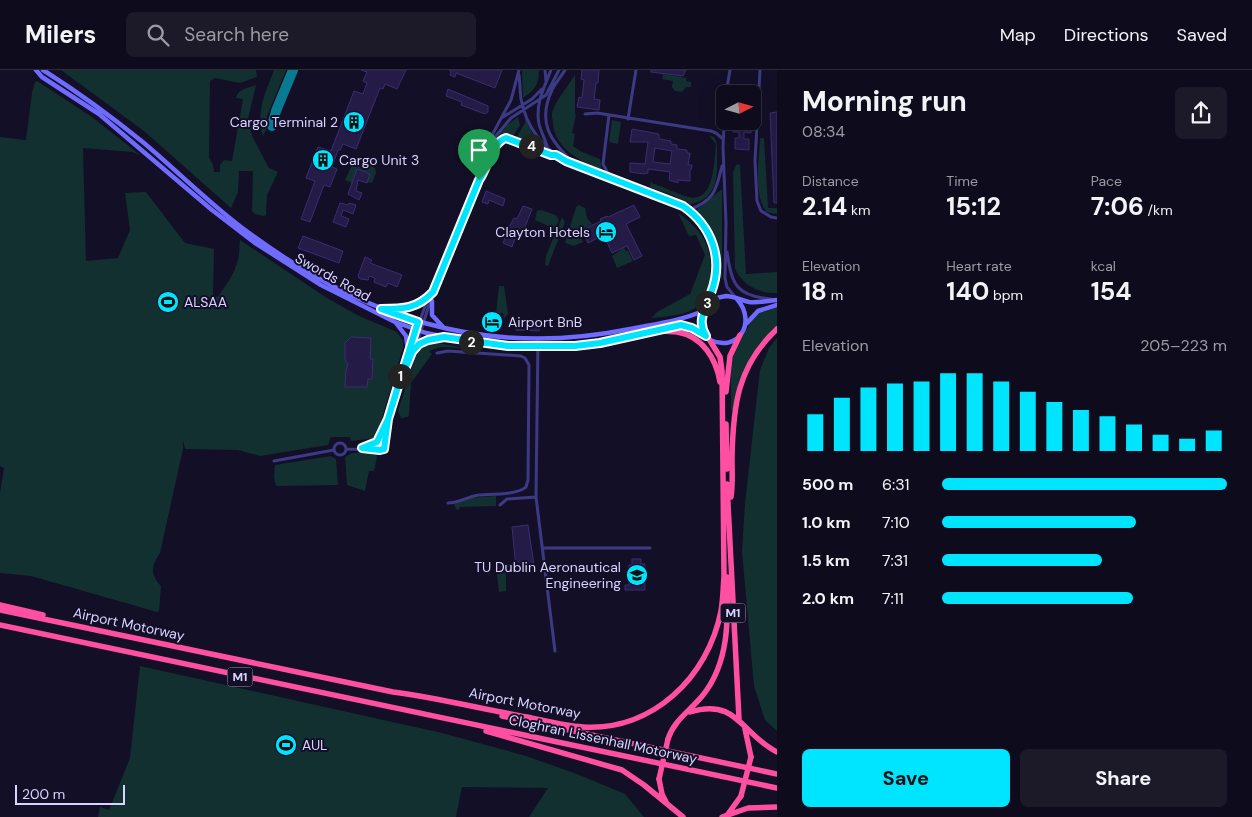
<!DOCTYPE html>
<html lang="en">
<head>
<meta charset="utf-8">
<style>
	:root { --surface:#0e0b1c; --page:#1c1929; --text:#f1f3f6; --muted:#9b9ba3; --line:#2e2b3b; --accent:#00e5ff }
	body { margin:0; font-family:"DM Sans",sans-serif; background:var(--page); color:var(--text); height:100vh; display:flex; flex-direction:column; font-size:19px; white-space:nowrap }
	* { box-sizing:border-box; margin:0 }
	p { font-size:16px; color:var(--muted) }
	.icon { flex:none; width:28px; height:28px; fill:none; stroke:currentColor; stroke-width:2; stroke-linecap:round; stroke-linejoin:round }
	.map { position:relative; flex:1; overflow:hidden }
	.side { display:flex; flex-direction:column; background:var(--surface); width:475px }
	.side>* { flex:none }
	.needle { width:32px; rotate:84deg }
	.tools { position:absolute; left:716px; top:15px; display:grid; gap:10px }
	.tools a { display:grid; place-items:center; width:45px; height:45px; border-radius:8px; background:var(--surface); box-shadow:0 5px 20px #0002,0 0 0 1px var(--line); font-size:25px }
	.scale { position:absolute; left:15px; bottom:12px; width:110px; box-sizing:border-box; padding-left:5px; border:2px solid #d9d4ff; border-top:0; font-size:14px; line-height:18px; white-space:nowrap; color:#d9d4ff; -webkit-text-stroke:4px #130f26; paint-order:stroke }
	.pin { position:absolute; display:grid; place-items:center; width:42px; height:42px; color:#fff; margin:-51px -21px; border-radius:50% 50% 50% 0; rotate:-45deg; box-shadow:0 0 5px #0007 }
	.pin .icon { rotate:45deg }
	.km { position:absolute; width:25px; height:25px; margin:-12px; border-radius:50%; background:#222; color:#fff; font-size:14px; line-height:25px; text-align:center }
	.round { display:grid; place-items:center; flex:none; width:52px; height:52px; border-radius:8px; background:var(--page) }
	.head { display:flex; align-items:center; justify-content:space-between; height:85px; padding:0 25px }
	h1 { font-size:28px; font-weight:700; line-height:38px }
	.metrics { display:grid; grid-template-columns:repeat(3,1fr); gap:8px; height:85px; padding:5px 25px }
	.metrics div { display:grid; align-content:center }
	.metrics b { font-size:25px; font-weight:700 }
	.metrics small { font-size:14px; font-weight:400 }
	.metrics p { font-size:14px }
	.chart { height:140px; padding:10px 25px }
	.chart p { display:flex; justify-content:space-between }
	.chart svg { width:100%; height:90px; margin-top:5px; stroke:var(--accent); stroke-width:6 }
	.button { display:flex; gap:10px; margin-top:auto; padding:10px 25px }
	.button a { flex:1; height:58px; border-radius:8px; background:var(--accent); color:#111; font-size:20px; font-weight:700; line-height:58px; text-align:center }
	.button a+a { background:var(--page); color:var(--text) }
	ul { padding:0 25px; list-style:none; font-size:16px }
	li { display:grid; grid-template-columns:80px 60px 1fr; align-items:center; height:38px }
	li i { height:12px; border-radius:6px; background:var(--accent) }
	header { display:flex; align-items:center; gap:30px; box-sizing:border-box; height:70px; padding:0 25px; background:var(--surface); border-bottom:1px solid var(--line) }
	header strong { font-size:24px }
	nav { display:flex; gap:28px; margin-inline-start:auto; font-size:18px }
	.search { width:350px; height:45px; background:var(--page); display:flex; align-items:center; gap:12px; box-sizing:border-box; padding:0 18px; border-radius:8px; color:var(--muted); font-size:19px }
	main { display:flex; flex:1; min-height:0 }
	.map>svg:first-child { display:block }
</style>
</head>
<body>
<header>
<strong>Milers</strong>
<div class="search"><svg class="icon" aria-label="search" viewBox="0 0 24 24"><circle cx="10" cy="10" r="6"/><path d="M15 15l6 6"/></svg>Search here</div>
<nav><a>Map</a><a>Directions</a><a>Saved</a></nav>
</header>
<main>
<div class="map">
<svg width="777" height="747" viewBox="0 0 777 747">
	<rect width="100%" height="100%" fill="#130f26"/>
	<path fill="#12302f" d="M61,0H256L257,7L240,13L215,8L210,11L209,87L213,95L214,102H220V95L224,90L232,91L243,29L236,28C238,19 248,18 256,15L248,49L252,66L269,98L278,102L267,125L266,145L264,146L255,144L252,141L253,101H239L238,122L231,138L144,61Z
		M274,0H286L267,46V58L263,66C255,42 266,22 274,0Z
		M522,0H539C539,14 535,20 523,28Z
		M575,4V44L576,45L572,63L575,64L573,76L582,82L600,89L602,101C581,91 554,79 553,52C552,48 551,44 553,40C557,28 569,16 575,4Z
		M663,4L687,8L686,11L691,12V17H686L682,22L675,21L672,17L673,11L662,9Z
		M37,11L92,47L140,85L132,82L83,78L86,191L118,188L130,160L125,123L146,122L185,173L214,179L213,225L218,227C225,216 235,204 238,189C240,183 239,176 240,170L327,228L359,246L397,262L403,271V278L376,368L351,371L350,367H331L328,375L260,386L238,380L185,379L183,371V379L160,483C151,496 150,504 161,516L159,541L157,542L31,506L0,503V423L4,398L0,396V67L26,70L32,23L35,12Z
		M518,47L520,55L512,68H500L498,66L508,54Z
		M525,48L532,63L544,79L516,68L525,53Z
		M612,50L621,52L618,74L609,72Z
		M709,66L714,67C718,73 717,80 717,87C718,108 716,130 690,134L674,126L650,117L651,110L652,113C664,117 677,124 689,127C715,133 714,90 716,74Z
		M760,68H764L768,138H777V144L766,142C753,121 759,92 760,68Z
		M355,89L375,98L376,103L372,113L367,112L370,104L358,99L352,113L345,110Z
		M737,94L740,95L746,204L777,202V223C759,224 743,215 735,199L733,102Z
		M722,119V208H718C719,181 713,162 695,141Z
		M579,135L585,138L587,148L592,154L578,161L583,172L574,176L565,173L576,137Z
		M541,140L556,145L559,150L555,159L535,150L537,141Z
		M678,143C704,161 713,177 710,209C709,217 707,228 700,234C688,246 668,246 652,248L657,242L690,224L705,185L696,165L689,166Z
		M562,147L565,152L548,196L545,195L546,186Z
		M624,178L626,181H628L633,191L617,198L612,186Z
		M499,216H504L508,244L504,249L503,243H496Z
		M777,237V256L760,275L733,340H731V294L736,278L756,244Z
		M777,268V661L765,650L754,616L742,481L745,433L760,300L769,278Z
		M431,273H438L465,278L441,277L429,281L432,284L411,313L409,345L408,347L401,348L398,341L415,287L422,278Z
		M370,382L376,383L377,387L374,401H369L365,421L347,415L345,387L352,383Z
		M331,386L336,389L338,415L276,416L274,407L275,395Z
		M496,426V436L460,437L459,440L456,439L454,434L469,428Z
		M496,497L506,498V521L499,522Z
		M140,596L442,663L526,686L577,704L625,724L644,747H529L548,718L462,717L456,747H98L100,737L109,740L130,688Z"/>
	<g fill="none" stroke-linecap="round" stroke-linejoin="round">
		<path stroke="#0a7a92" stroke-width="10" d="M272,56L276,41L293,0"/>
	</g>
	<path fill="#241b47" stroke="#3b2d73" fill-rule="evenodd" d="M361,0H406L397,19L385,14L383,19L380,18L356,79L343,74L340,80H338L332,97L337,99L330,117L324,115L310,152L301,149L315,111L306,108L318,77L331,81L354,21L363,24L367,13L363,11L367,2Z
		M449,0H502L495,18L456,3L455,7L450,5L451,1Z
		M582,0H599L598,13H596L594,29L600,30L599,40L577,37L579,27L582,28L584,10L581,9Z
		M651,0H686L683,6L651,2Z
		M448,19L488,36V42L485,44L461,35L462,32L446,26Z
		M777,42V133H774L770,43Z
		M733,51L751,52V63L744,62V69H749V80L735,79V68H739V62H733Z
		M632,59L659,64V69L671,71V74L677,75V79L687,80V83H690L688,95H692L691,100H690V111L678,110V113L669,110L670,102L648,99V103L644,104L630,102V93L645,94L648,72H630ZM655,78L672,81L670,94L653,92Z
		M357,99L370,104L367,113L358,110L356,121L362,123L359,130L348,124Z
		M486,121L505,129L503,136L489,130L488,134L482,132Z
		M340,133L348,135L349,133L356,135L353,144L343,140L341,146L349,149L346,157L333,152Z
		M634,135L640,147L626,154L642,186L634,190L627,176L612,183L606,170L609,169L606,164L588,173L582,160L601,151L600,149L607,146L608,147Z
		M523,136L532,139L523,162L518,160L512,177L503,173L510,155L514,148L517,149Z
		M303,166L343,181L339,193L298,178Z
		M365,187L372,190L370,193L402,205L397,217L388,213L386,217L374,212L375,208L369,206L368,210L360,209L358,206Z
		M519,250H535V256H540L539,261L516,260Z
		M351,267L371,268L370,289H373L372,309H368L367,317H345L346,300L348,294L345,290V273Z
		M528,455L534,495L516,498L512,457Z
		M632,489H641V494H645V520H625V515H629V495H632Z"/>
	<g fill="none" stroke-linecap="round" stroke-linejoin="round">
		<path stroke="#3d3a85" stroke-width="3" d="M545,0L546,11
			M565,0C561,7 555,13 552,20C537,52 550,71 573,92
			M760,0L755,91L757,131L761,141L771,147L777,148
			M519,5C520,13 520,21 521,29C526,56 542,78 566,91L676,132C718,156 725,193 706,235
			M726,24L730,0
			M725,35L723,77L726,153L725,208L727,217L736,228
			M585,44L597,43L711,61L716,63L723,69
			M609,45L603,94L610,107
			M503,47L532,29L542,19
			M628,49L636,0
			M490,73L511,48L546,25L559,0
			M547,76C545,69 541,62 539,54C535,34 544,18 551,0
			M479,110C488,98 491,76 504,69L516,70L551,85H555
			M689,140C715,130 716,120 722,96
			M727,182C732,215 736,226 771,229
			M538,269L536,427L555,581
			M437,283L448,281L521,286L525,288L529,295L528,410L526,417C518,425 490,424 479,425C468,426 460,433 448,433
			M401,304L428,228
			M334 379a6 6 0 1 1 12 0a6 6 0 1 1-12 0Z
			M362,378L377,371L388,349L397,319L419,267L433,222L479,110V99L490,69L511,30L519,0
			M346,379L383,380L385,377L388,351
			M380,380L383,361
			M274,391L334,380
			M500,435L507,429L536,427
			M543,478H650"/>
		<path stroke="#6f6bff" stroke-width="4.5" d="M36,0L42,7L99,44L212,140L255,173L321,215L395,252L426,263L457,269L495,275L538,277L600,273L681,255L692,258L706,266
			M43,0C78,22 112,47 144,73C177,101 207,131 241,157C360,247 482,289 630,259C655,254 680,251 703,241
			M432,231V245L443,257
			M385,239L412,237L429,227
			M396,253L406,266L408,281
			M747,253L758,241L777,235
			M705,264C695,247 707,228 726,226C733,226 741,230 749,232C758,233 768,231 777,230
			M710,270C739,283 757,252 737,229
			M412,282L424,271L440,268"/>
		<path stroke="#ff4fa3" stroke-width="5.5" d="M657,260C664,262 670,261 677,262C702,266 716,288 720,312
			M726,322L730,286L740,265
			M726,354L727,399
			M727,414L739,649
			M731,427C733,414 732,401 732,388C733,337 737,296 777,259
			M0,535L43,545
			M0,540L393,622C438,628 482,639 527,647C546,651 564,656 583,657C653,661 708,607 721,541C723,530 723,518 724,507L722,301L720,287L709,269
			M0,555L777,718
			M690,642C737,627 742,665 777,682
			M502,646L777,704
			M745,659L751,687
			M486,661L622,700L644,715L683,747
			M668,669C674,650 691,640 703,625C730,591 728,547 727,507
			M659,709L662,724L666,732
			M728,744L741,726
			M722,747L748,738L777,737"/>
		<path stroke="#ff4fa3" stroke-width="5.5" d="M659,709L668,669
			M741,726L751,687"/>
	</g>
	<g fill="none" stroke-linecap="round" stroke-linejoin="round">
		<g stroke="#fff" stroke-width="10">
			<path id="route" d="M479,110L433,222C417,239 403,239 381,239L418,252L388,349L377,372L362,378L380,380L384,379L388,349L397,319L412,282L419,274L428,270L444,267L508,276H575L600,273L681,255L692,258L706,266C696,250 706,239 711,223C724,189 712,156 683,136L566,91L556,85H551L506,68C491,73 488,98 479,110"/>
		</g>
		<use href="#route" stroke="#00e5ff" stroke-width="6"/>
	</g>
	<defs>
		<g id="building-disc" transform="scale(1.125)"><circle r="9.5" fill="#00e5ff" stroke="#130f26"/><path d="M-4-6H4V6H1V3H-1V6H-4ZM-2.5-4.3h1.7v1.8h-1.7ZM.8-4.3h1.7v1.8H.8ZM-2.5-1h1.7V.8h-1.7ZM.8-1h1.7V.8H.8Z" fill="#111"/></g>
		<g id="hotel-disc" transform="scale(1.125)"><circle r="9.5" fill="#00e5ff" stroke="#130f26"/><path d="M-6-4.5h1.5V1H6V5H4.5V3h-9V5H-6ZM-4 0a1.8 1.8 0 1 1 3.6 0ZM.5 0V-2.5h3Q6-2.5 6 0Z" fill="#111"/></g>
		<g id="stadium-disc" transform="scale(1.125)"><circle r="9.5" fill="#00e5ff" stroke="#130f26"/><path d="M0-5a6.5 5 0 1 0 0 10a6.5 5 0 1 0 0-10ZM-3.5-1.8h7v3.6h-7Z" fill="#111"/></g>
		<g id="university-disc" transform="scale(1.125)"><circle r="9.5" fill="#00e5ff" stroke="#130f26"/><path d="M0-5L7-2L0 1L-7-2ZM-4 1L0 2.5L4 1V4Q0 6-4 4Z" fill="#111"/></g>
	</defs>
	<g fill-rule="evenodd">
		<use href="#building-disc" x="354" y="52"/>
		<use href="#building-disc" x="323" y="90"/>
		<use href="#hotel-disc" x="606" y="162"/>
		<use href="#stadium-disc" x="168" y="232"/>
		<use href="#hotel-disc" x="492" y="252"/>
		<use href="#university-disc" x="637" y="505"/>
		<use href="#stadium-disc" x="286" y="675"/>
	</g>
	<g text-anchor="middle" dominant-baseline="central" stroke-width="4" stroke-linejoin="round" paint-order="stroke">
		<g fill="#130f26" stroke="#9e99be" stroke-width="1">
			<rect x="720.5" y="533.5" width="25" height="19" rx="4"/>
			<rect x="227.5" y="597.5" width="25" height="19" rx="4"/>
		</g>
		<g font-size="12" font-weight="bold" fill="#d9d4ff">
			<text x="733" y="543">M1</text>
			<text x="240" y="607">M1</text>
		</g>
		<g font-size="14" fill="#d9d4ff" stroke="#130f26" text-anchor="start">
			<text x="338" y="52" text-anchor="end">Cargo Terminal 2</text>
			<text x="339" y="90">Cargo Unit 3</text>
			<text x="590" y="162" text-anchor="end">Clayton Hotels</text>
			<text x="184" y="232">ALSAA</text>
			<text x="508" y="252">Airport BnB</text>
			<text x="621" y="497" text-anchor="end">TU Dublin Aeronautical<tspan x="621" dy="16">Engineering</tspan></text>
			<text x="302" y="675">AUL</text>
		</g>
		<g font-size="14" fill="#d9d4ff" stroke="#130f26">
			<text transform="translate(333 207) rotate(29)">Swords Road</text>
			<text transform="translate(129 554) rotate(12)">Airport Motorway</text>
			<text transform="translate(525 633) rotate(11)">Airport Motorway</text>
			<text transform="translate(603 669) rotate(12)">Cloghran Lissenhall Motorway</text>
		</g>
	</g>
</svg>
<div class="tools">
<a><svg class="needle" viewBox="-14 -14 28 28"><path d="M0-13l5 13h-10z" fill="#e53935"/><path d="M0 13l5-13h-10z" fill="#9b9ba3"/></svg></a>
</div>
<div class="scale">200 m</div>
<div class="pin" style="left:479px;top:110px;background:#1e9e55"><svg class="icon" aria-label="arrive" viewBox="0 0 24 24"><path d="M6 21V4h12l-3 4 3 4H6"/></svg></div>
<b class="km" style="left:400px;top:306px">1</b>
<b class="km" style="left:471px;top:272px">2</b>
<b class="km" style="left:707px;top:233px">3</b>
<b class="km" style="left:531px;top:76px">4</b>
</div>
<section class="side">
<div class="head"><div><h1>Morning run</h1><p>08:34</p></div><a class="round"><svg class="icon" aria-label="share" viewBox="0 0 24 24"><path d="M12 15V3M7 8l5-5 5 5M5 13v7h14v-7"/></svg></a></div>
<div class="metrics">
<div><p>Distance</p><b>2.14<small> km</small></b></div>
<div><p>Time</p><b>15:12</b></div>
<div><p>Pace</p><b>7:06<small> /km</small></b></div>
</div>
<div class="metrics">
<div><p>Elevation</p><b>18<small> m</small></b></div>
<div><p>Heart rate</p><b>140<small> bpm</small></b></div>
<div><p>kcal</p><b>154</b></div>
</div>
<div class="chart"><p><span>Elevation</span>205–223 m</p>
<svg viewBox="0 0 160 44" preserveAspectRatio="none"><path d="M5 44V26M15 44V18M25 44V13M35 44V11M45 44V10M55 44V6M65 44V6M75 44V10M85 44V15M95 44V20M105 44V24M115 44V27M125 44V31M135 44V36M145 44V38M155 44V34"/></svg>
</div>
<ul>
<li><b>500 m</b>6:31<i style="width:100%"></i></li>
<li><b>1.0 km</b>7:10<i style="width:68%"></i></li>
<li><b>1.5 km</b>7:31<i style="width:56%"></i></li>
<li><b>2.0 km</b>7:11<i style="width:67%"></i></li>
</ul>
<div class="button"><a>Save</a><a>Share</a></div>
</section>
</main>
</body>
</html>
